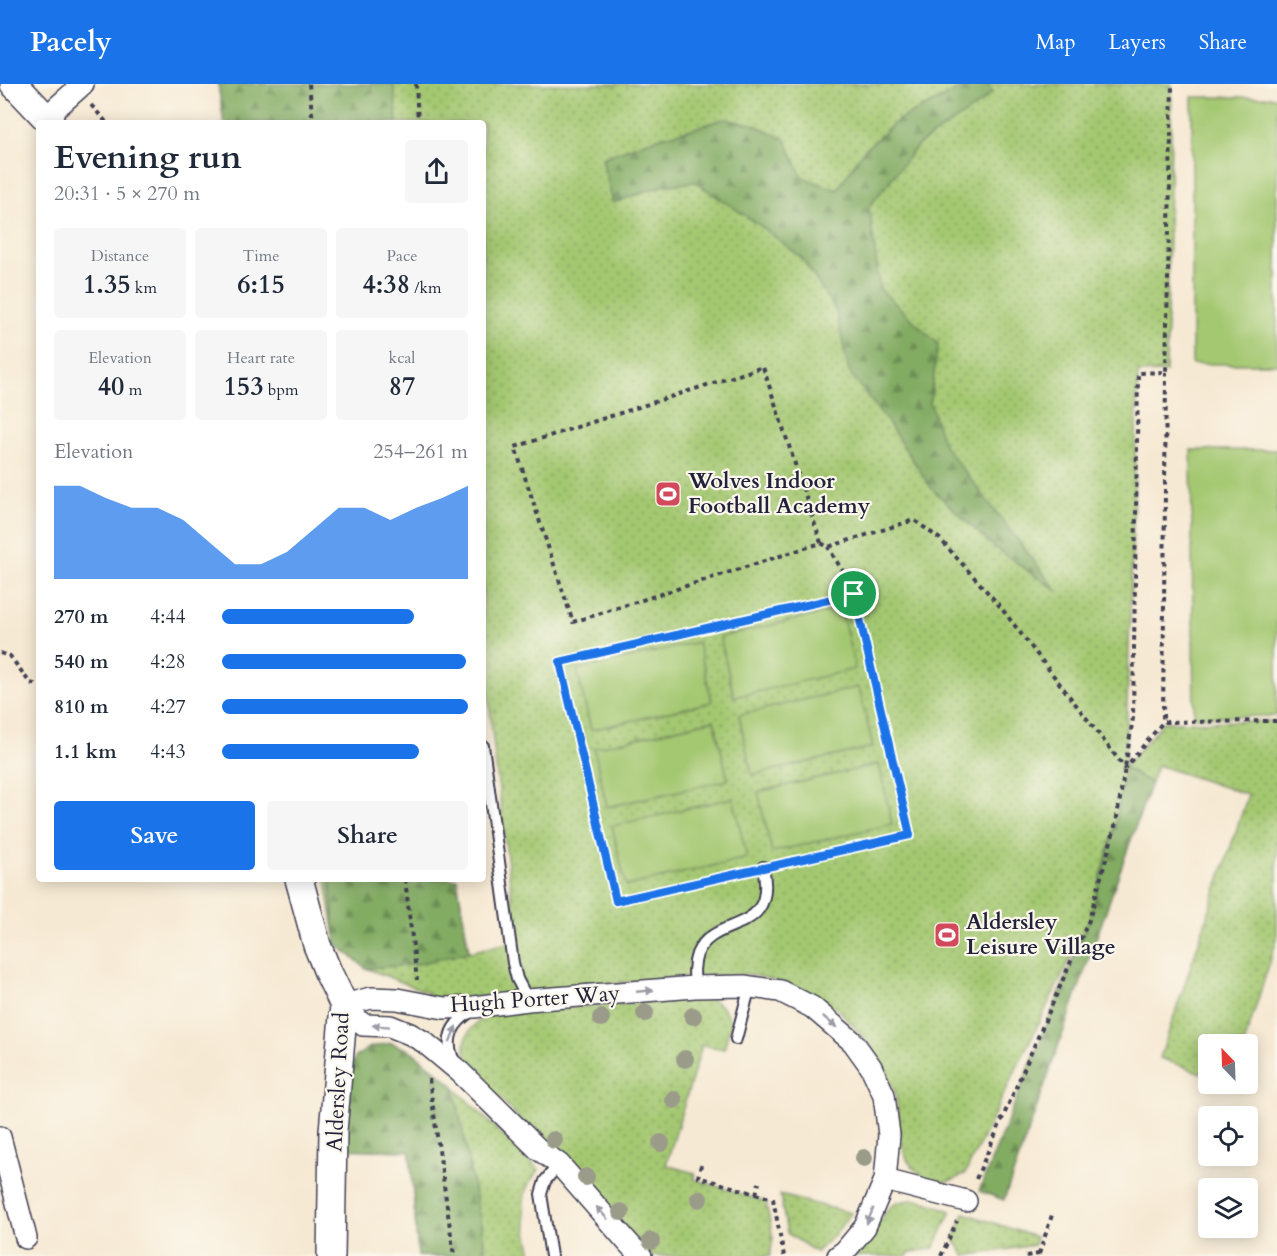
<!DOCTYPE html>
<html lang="en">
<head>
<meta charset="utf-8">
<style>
	:root { --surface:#fff; --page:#f6f6f7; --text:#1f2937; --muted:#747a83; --accent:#1a73e8 }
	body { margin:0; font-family:Cardo,serif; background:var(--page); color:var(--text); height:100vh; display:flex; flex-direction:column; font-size:22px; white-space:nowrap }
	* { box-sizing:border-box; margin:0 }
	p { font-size:20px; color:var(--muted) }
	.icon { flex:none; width:33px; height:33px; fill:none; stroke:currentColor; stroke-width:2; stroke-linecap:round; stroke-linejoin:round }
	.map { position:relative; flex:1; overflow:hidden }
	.side { position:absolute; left:36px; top:36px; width:450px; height:762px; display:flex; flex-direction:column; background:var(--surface); border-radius:6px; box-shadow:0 3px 15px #0003 }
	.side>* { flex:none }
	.needle { width:39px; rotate:337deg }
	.buttons { position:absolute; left:1198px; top:950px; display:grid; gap:12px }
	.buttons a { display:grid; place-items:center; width:60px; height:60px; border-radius:6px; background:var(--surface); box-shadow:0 3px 15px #0003; font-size:30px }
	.pin { position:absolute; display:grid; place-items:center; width:51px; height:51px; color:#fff; margin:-26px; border:3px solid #fff; border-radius:50%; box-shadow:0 2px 6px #0007 }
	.round { display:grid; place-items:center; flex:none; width:63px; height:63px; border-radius:6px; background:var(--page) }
	.overview { display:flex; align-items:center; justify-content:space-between; height:102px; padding:0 18px }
	h1 { font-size:33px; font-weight:700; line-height:45px }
	.stats { display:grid; grid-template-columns:repeat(3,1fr); gap:9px; height:102px; padding:6px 18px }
	.stats div { display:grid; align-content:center; border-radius:6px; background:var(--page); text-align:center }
	.stats b { font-size:26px; font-weight:700 }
	.stats small { font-size:16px; font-weight:400 }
	.stats p { font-size:16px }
	.chart { height:168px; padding:12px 18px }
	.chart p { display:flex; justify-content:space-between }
	.chart svg { width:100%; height:108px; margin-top:6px; fill:var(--accent); opacity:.7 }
	.primary-button { display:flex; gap:12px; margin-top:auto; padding:12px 18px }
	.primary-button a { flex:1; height:69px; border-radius:6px; background:var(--accent); color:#fff; font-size:24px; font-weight:700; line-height:69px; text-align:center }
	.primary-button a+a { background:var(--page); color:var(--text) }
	ul { padding:0 18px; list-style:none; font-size:20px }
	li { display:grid; grid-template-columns:96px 72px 1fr; align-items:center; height:45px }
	li i { height:15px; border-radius:8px; background:var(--accent) }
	header { display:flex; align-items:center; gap:36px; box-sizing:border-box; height:84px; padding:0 30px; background:var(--accent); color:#fff }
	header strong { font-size:28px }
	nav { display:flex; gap:33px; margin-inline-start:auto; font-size:21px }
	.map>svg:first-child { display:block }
</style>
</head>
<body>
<header>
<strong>Pacely</strong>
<nav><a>Map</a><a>Layers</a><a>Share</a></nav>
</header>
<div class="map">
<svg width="1277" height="1172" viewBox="0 0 1277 1172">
	<defs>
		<pattern id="green-dots" width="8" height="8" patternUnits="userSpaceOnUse" patternTransform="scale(1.5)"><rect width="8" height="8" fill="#a4c871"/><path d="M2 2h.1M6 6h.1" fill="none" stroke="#85a25e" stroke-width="1.8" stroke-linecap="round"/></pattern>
		<pattern id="forest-firs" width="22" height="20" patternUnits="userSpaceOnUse" patternTransform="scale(1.5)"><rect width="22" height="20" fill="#83ac63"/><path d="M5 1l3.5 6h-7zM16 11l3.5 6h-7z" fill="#6b8c53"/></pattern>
	</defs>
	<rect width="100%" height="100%" fill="#fbf7ec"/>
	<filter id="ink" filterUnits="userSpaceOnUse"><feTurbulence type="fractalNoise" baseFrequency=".0167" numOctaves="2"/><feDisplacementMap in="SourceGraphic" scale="12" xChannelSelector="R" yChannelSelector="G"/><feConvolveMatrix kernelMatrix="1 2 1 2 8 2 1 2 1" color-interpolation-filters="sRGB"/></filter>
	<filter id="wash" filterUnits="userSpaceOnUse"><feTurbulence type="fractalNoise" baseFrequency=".008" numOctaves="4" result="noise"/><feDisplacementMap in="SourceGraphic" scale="24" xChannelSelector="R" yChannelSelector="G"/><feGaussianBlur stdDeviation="1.35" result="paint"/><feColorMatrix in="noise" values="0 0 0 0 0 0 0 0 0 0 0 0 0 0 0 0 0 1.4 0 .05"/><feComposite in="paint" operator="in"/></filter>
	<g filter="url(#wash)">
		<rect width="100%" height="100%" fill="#f6e9d3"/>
		<path fill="url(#green-dots)" stroke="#637556" stroke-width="1.5" d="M218,0H1172L1166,288L1138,289L1125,683L1163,638L1277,637V855L1244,960H1209V992L1160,974L1248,711L1157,681L1151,699L1125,684L1116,739L1089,836L965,1090L955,1095L945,1098L923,1092L914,1085L907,1076L902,1061L896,1012L885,985L869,960L838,925L796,902L748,890L679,893L420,919L429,909L366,884L336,860L326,795H457L469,868L517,857L492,648L483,549V39H224Z
			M706,914C721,919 724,924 731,938L724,965L702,961L666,1081L695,1089L694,1095L766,1118L773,1154L770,1172H651L470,983C469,978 466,973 465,968C463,947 479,933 497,929Z
			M391,959L411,967L439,989L539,1086C534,1092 528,1099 526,1106C520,1124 529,1153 532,1172H418L410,1067L341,1065L355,974L368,964Z
			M780,1111L851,1129L836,1149L816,1168L787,1149Z
			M909,1116H920L951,1127L934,1164L908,1169V1172H856L866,1159L889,1124L897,1119Z
			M964,1129L1036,1153L1034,1161L965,1172L954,1155Z"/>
		<path fill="url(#forest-firs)" stroke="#52674f" stroke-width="1.5" d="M218,0H394L397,39H224Z
			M966,0H987L993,8L974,24L918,61L869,123L880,205L938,260L930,319L944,361L1057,507L994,463L932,405L886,336L849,288L836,227L802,174L762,143L695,98L661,102L613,119L602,74L654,55L692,45L723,35L752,40L785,55L802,93L837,106L864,66L900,35L945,13Z
			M1125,684L1151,699L1004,1116L979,1107L1089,836L1116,739Z
			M330,795H457L469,868L413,881L366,884L336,860Z
			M391,959L411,967L454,1002L487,1172H418L410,1067L341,1065L345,993L355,974L368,964Z"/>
		<path fill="#a4c871" stroke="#637556" stroke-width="1.5" d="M1192,13H1277V280H1192Z
			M1191,366H1277V632L1194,633Z
			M841,525L855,585L734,613L720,553Z
			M698,558L712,618L591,646L577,586Z
			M859,603L873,663L752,691L739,631Z
			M714,636L728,696L607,723L594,664Z
			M879,680L892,740L772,768L758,708Z
			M733,714L747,774L626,802L612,742Z"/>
	</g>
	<g filter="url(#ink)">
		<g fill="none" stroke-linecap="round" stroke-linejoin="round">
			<g stroke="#424052" stroke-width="14">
				<path id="service" d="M483,662L513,879L517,895L528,916
					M695,903C694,891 693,881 697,870C714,829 778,854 763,783
					M736,955L750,902
					M454,977C444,955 452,939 472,927
					M551,1172L541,1110L545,1097L559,1080"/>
			</g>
			<g stroke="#424052" stroke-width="24">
				<path id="minor" d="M46,33L83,0
					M0,1053L26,1154
					M885,1096L966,1117
					M641,1172L631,1162L559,1080L538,1065L460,988L424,958L410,950L390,942L363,941L344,921L371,914L397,915L444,924L474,923L528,916L695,903L744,902L780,907L812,923L853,958L871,983L884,1011L889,1051L885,1096L865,1143L845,1167L838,1172"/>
			</g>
			<g stroke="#424052" stroke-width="30">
				<path id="tertiary" d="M14,0L51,39
					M299,795L317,861L328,888L344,921L333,1047L331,1172"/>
			</g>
			<path stroke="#424052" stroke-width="4" stroke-dasharray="4.5 4.5" stroke-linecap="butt" d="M309,0L313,39
				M416,0L418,39
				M91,21L107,39
				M1166,288L1163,638L1277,637
				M821,459L763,283L515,363L573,538L821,459L828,463L914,436L940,455L998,520L1125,684L1163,638
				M0,569L10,572L30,599L39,601
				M779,779L910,751L851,501L828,463
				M746,787L616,817L560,578L854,510
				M405,795L417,896
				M429,995L454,1172
				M701,1081L698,1093L773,1115L784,1172
				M976,1095L1089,836L1116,739L1133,634L1138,289L1166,288L1172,0
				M756,1110L759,1099
				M1039,1170L1053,1128
				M941,1172L957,1137
				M1026,1172L1039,1170V1171"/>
			<use href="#service" stroke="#fff" stroke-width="10"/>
			<use href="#minor" stroke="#fff" stroke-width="21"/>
			<use href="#tertiary" stroke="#fff" stroke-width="27"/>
		</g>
		<g fill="#9b9b8a">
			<circle cx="645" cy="929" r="9"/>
			<circle cx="693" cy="932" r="9"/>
			<circle cx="601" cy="934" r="9"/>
			<circle cx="685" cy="975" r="9"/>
			<circle cx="674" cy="1016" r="9"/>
			<circle cx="554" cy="1056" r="9"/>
			<circle cx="661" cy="1059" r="9"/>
			<circle cx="864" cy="1074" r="9"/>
			<circle cx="586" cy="1093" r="9"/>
			<circle cx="699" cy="1115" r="9"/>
			<circle cx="621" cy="1128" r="9"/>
			<circle cx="651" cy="1157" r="9"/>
		</g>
		<defs><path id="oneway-solid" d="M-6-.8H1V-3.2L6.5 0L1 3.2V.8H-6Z" transform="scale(1.5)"/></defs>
		<g fill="#9c9ca7">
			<use href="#oneway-solid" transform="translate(645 907) rotate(-5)"/>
			<use href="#oneway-solid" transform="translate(830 938) rotate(40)"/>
			<use href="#oneway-solid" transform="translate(381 942) rotate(-176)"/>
			<use href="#oneway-solid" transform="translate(453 950) rotate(-68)"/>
			<use href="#oneway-solid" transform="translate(602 1129) rotate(-131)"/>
			<use href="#oneway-solid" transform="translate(870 1132) rotate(113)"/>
		</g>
	</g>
	<g fill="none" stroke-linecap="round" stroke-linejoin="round" filter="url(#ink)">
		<g stroke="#fff" stroke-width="12">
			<path id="route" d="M854,510L910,751L616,817L560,578Z"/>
		</g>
		<use href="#route" stroke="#1a73e8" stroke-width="8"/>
	</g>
	<defs>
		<g id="stadium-square" transform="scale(1.35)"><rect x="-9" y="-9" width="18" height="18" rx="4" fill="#d1495b" stroke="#fbf7ec"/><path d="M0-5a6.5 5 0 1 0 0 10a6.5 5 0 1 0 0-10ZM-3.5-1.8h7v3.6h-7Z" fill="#fff"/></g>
	</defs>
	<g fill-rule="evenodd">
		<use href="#stadium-square" x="668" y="410"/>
		<use href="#stadium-square" x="947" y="851"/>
	</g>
	<g text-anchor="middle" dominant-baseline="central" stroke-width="4.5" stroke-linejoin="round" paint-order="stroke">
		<g font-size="22" font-weight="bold" fill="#22223b" stroke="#fbf7ec" text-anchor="start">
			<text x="688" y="397">Wolves Indoor<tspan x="688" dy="25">Football Academy</tspan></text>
			<text x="966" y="838">Aldersley<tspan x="966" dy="25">Leisure Village</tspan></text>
		</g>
		<g font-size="22" fill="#22223b" stroke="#fbf7ec">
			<text transform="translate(535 915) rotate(-4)">Hugh Porter Way</text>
			<text transform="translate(338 998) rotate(-87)">Aldersley Road</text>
		</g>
	</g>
</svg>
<div class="buttons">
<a><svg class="needle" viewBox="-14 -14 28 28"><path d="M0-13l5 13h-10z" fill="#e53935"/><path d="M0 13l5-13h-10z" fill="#747a83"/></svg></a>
<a><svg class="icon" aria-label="locate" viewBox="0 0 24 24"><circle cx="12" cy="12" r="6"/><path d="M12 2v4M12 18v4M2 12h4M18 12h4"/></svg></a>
<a><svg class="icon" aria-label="layers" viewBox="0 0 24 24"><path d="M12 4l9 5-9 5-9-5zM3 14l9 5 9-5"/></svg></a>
</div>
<div class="pin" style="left:854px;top:510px;background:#1e9e55"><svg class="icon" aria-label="arrive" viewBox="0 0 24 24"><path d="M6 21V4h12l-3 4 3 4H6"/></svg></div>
<section class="side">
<div class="overview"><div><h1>Evening run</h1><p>20:31 · 5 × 270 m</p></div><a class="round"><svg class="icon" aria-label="share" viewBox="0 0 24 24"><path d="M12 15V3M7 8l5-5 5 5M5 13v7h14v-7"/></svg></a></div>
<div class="stats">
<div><p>Distance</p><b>1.35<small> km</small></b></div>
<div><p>Time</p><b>6:15</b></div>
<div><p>Pace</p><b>4:38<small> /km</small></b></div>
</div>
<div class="stats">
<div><p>Elevation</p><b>40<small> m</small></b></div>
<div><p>Heart rate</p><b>153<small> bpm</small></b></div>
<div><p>kcal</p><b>87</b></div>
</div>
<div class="chart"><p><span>Elevation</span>254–261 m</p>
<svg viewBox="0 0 160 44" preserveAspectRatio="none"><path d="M0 44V6L10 6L20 11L30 15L40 15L50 20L60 29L70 38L80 38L90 33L100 24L110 15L120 15L130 20L140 15L150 11L160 6V44z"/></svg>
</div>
<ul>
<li><b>270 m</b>4:44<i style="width:78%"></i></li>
<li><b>540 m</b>4:28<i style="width:99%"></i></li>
<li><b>810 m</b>4:27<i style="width:100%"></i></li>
<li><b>1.1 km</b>4:43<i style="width:80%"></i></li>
</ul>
<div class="primary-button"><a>Save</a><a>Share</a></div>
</section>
</div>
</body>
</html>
